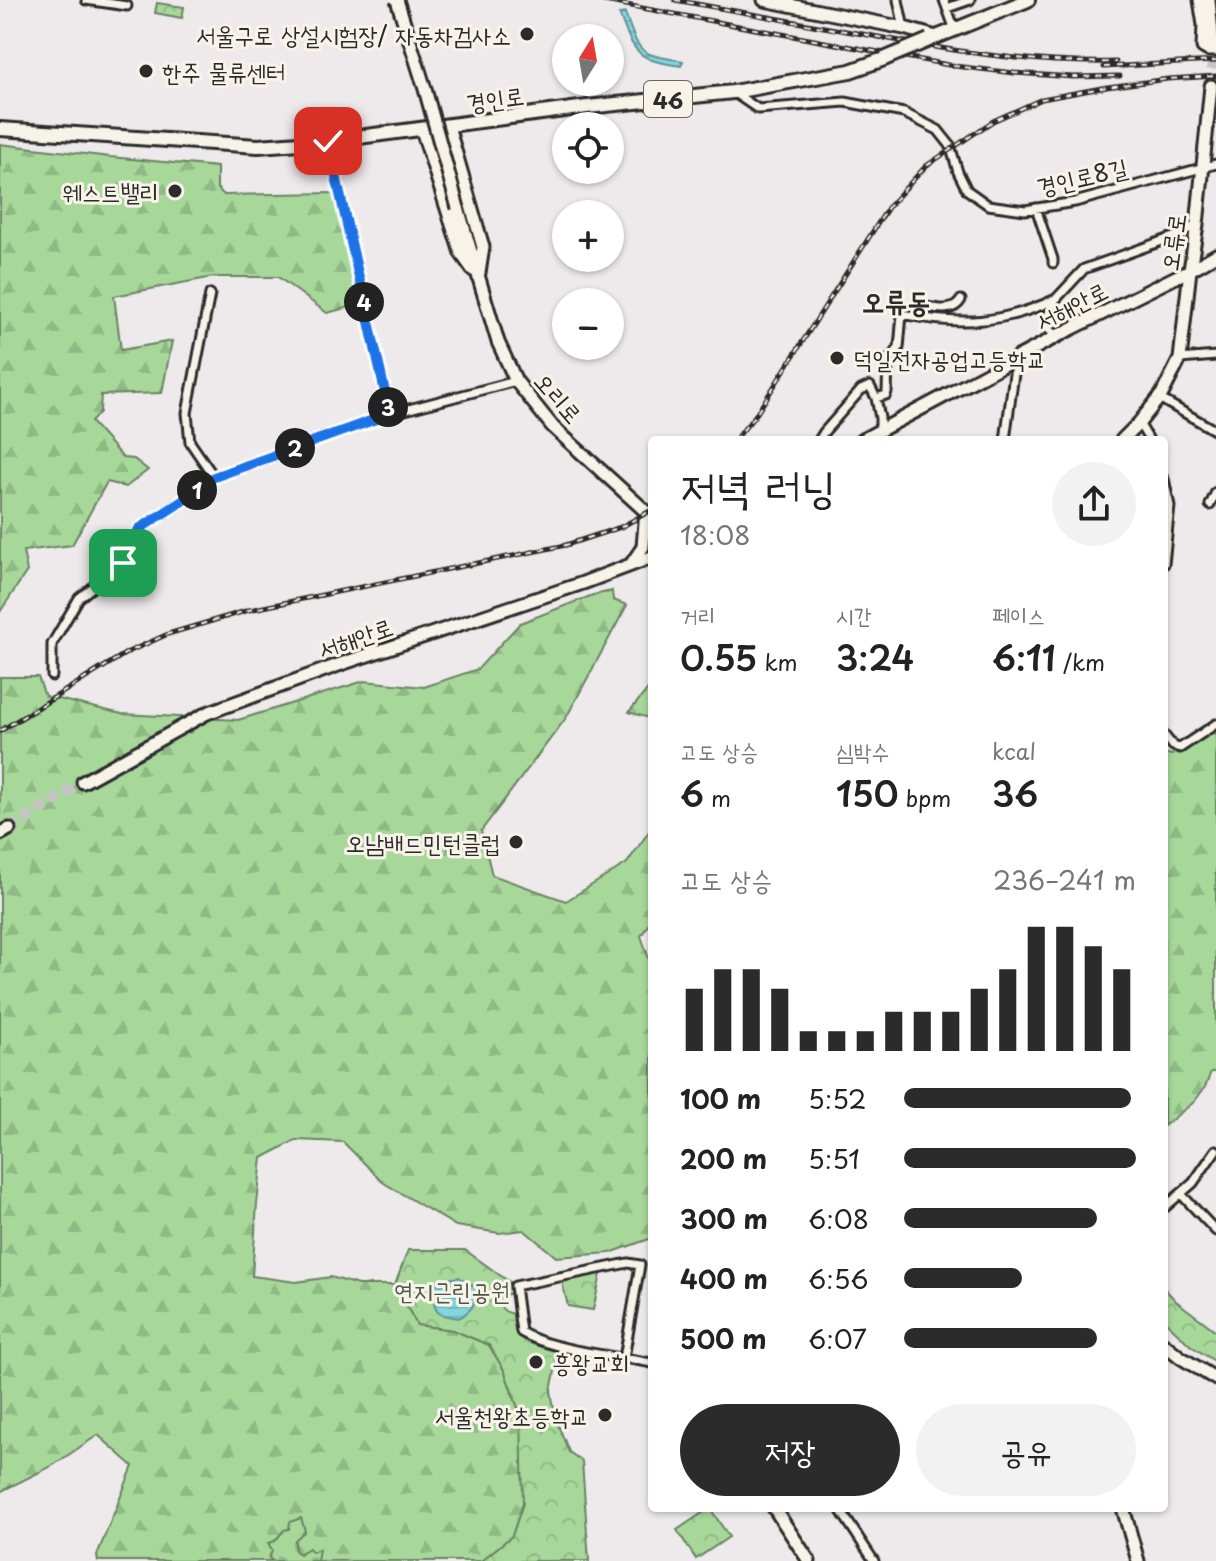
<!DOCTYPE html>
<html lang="ko">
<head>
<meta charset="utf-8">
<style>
	:root { --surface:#fff; --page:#f2f2f2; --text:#222; --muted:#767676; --accent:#2b2b2b }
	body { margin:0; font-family:"Playpen Sans","Poor Story",sans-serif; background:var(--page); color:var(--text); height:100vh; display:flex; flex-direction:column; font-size:30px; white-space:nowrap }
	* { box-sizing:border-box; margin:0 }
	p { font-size:26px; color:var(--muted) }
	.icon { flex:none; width:44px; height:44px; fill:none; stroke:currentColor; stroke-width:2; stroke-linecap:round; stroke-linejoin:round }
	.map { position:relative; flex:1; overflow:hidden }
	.drawer { position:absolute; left:648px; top:436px; width:520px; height:1076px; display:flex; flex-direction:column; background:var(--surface); border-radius:8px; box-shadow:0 2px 6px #0004 }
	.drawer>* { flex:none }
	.needle { width:52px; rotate:11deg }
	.tools { position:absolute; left:552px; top:24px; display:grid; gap:16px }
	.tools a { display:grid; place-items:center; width:72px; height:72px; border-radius:50%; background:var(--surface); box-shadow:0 2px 6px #0004; font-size:40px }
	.pin { position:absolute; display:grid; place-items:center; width:68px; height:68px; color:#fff; margin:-34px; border-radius:16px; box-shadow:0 4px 12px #0006 }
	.km { position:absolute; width:40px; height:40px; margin:-20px; border-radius:50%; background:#222; color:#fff; font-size:22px; line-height:40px; text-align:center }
	.round { display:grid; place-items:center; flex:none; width:84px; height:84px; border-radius:42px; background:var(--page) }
	.head { display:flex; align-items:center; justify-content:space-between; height:136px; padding:0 32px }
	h1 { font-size:44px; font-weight:600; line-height:60px }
	.metrics { display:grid; grid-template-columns:repeat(3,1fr); gap:12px; height:136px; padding:8px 32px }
	.metrics div { display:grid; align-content:center }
	.metrics b { font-size:34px; font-weight:600 }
	.metrics small { font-size:22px; font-weight:400 }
	.metrics p { font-size:22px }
	.chart { height:224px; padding:16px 32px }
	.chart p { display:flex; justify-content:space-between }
	.chart svg { width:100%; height:144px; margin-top:8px; stroke:var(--accent); stroke-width:6 }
	.primary-button { display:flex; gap:16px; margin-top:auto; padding:16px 32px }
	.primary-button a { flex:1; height:92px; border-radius:48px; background:var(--accent); color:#fff; font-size:32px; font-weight:600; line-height:92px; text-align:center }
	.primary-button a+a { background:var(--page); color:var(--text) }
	ul { padding:0 32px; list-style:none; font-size:26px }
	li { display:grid; grid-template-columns:128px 96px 1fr; align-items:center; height:60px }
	li i { height:20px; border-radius:10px; background:var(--accent) }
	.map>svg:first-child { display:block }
</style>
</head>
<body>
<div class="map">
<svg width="1216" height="1561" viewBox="0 0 1216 1561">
	<defs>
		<pattern id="forest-firs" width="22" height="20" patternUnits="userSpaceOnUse" patternTransform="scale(2)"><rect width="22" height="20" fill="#a7d89a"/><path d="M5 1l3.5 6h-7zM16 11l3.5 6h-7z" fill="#90ba85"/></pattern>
		<pattern id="cemetery-stones" width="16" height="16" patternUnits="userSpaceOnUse" patternTransform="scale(2)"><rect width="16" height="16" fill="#a7d89a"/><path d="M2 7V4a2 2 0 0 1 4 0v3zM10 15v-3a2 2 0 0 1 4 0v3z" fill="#90ba85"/></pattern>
		<pattern id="park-crowns" width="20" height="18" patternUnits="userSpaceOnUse" patternTransform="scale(2)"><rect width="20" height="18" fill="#a7d89a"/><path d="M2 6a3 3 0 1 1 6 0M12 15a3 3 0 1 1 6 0" fill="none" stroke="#90ba85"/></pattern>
		<pattern id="water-rules" width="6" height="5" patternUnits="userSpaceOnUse" patternTransform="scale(2)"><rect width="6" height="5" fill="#84d5dc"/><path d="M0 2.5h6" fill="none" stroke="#72b7bd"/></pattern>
	</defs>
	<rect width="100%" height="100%" fill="#eeeaec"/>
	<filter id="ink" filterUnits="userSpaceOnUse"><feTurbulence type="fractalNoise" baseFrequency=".0125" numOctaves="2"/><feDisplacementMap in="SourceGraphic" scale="16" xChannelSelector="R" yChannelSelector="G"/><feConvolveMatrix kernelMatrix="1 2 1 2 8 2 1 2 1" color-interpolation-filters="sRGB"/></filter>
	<g filter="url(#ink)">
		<path fill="url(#forest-firs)" stroke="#698262" stroke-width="2" d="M0,144L110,157L217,167V188L224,195L334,193L362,304L327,313L278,277H213L114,296L121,350L172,341L162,393L101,395L100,412L91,422L123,458L134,459L148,470L126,487L107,482L72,545L23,551L27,571L0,612Z
			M612,591L613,600L627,605L566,718L481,831L492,875L566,901L627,863L652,827V919L641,936L650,962L652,963V1238L610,1253L556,1257L524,1230L499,1233L456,1226L384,1183L343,1142L296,1140L262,1158L257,1204L252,1276L296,1282L331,1277L358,1285H395L417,1324L453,1330L489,1345L504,1370L521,1416L527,1492L512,1536L481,1561H98L97,1555L133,1466L98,1435L52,1466L0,1492V677H38L45,696L122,714L238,720L364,681L424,687L478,669L520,623L593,595Z
			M1216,726V1072H1211L1205,1087L1194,1102L1164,1126V753L1172,755L1176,750L1181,752Z"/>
		<path fill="url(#cemetery-stones)" stroke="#698262" stroke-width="2" d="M301,1518L305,1531L295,1540V1550L299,1554L309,1548L312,1552L319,1549L317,1561H272L269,1558L272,1550L268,1543L275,1541L284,1530L289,1529L290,1522Z"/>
		<path fill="url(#park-crowns)" stroke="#698262" stroke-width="2" d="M157,3L184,7L182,18L155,13Z
			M652,684V719L629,712Z
			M408,1250H465L515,1286L516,1292L505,1295C494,1308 506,1314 519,1314L521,1332L560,1346L551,1391L556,1420L569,1452L582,1461L589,1561H481L512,1536L523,1503L521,1416L504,1370L489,1345L453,1330L417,1325L395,1285Z
			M602,1270L593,1310L568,1306L561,1278Z
			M1164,1288L1176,1301L1216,1331V1362L1191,1346L1164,1320Z
			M710,1508L729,1537L696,1559L677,1530Z"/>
		<path fill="url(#water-rules)" stroke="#609195" stroke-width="2" d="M625,13C640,55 639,54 683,61L681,66C637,60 635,54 619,14Z
			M459,1277L480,1291C476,1303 471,1311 459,1318C453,1317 444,1316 439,1313C432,1307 431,1286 439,1281C444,1279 454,1278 459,1277Z"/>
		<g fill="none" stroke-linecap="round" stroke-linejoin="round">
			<path stroke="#c7c4c5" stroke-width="11" stroke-dasharray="11 5.5" stroke-linecap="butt" d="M1211,86L1213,45
				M9,829L83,782"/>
			<g stroke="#2b2b2b" stroke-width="13">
				<path id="street" d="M86,0L127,6
					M898,0L904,28
					M944,0L955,30
					M947,8L970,0
					M733,92L758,109L845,102L904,113L938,130L950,145L958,172L967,190L988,205L1025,210L1075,202L1216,164
					M328,141L390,414
					M1036,208L1053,259V263
					M210,294L187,413L190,442L214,477
					M1056,299L1084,269L1176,236L1196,225
					M921,306C935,308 953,314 961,300
					M1180,359L1216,356
					M1159,398L1216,431
					M1139,423L1149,440
					M880,431V418L876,398L886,395L887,392L888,361L899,348L902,314C960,326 1002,324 1056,299L1047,317L1046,327L1054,334L1061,332
					M819,440L824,432L861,390L870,386L876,398
					M1005,440L1016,359
					M1164,479L1170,506L1164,564
					M1210,505L1216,492
					M52,676V644L79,598L123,563L139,529L181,502L214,477L390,414L516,381
					M1164,735L1173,746L1180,748L1216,724
					M1181,1194L1216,1231
					M1164,1208L1193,1183L1216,1150
					M624,1358L640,1265L628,1263L515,1286L521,1332C550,1350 616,1356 652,1363
					M839,1508L874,1561"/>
			</g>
			<g stroke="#2b2b2b" stroke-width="17">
				<path id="secondary" d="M764,0L904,28L936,37
					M1200,0L1204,25L1203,47L1208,50H1216
					M1209,0L1213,45
					M448,126L483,247L479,273
					M422,130L461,253L473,270
					M458,208L498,342L516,381L553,427L652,517
					M862,440L1067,331L1190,270L1216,255
					M1122,440L1139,423L1162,394L1180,359L1190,270L1197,225L1211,86
					M632,563L643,547L646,511
					M83,782L207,713L341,664L583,583L652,557
					M0,834L9,829
					M1164,1344L1180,1357L1216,1379
					M774,1508L809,1561
					M1123,1508L1138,1561"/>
			</g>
			<g stroke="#2b2b2b" stroke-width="18">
				<path id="primary" d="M929,40L1028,0
					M0,129L258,146L328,141L587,107L733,92L850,71L884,59"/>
			</g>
			<use href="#street" stroke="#f7f3e8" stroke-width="7"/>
			<use href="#secondary" stroke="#f7f3e8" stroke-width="11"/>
			<use href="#primary" stroke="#f7f3e8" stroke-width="12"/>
			<g stroke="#2b2b2b" stroke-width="5">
				<path id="rail" d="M599,0L954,66L1014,73L1073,77L1120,76
					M675,0C740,12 804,24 868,35C951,51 1032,64 1116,62
					M1104,67L1216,61
					M735,440L757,413L889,206L926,166L993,121L1042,99L1107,87L1168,79L1216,76
					M0,731L128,652L168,634L249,610L566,545L621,527L652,510"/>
			</g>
			<use href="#rail" stroke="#f7f3e8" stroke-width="2" stroke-dasharray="6" stroke-linecap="butt"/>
			<g stroke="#2b2b2b" stroke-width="17" stroke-linecap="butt">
				<path id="secondary-bridge" d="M397,0L425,89L458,208"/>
			</g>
			<g stroke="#2b2b2b" stroke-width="18" stroke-linecap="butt">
				<path id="primary-bridge" d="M884,59L929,40"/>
			</g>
			<use href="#secondary-bridge" stroke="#f7f3e8" stroke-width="11"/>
			<use href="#primary-bridge" stroke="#f7f3e8" stroke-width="12"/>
		</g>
	</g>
	<g fill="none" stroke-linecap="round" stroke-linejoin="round" filter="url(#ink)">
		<g stroke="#fff" stroke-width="16">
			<path id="route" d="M123,563L139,529L181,502L214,477L390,414L328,141"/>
		</g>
		<use href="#route" stroke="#1a73e8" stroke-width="10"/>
	</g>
	<g fill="#2b2b2b" stroke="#f7f3e8" stroke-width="3">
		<circle cx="527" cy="34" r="8"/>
		<circle cx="146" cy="71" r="8"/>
		<circle cx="175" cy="191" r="8"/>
		<circle cx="837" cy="358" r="8"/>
		<circle cx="516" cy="842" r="8"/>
		<circle cx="536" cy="1362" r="8"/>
		<circle cx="605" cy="1415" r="8"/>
	</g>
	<g text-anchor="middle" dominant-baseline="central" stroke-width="6" stroke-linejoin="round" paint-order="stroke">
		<rect fill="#f7f3e8" stroke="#686764" stroke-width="2" x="644" y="81" width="48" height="36" rx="6"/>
		<g font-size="22" font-weight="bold" fill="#2b2b2b">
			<text x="668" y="99">46</text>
		</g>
		<g font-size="24" fill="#2b2b2b" stroke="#f7f3e8" text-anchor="end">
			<text x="511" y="34">서울구로 상설시험장/ 자동차검사소</text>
			<text x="162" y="71" text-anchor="start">한주 물류센터</text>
			<text x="159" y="191">웨스트밸리</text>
			<text x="853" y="358" text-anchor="start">덕일전자공업고등학교</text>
			<text x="500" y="842">오남배드민턴클럽</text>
			<text x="552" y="1362" text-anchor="start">흥왕교회</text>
			<text x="589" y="1415">서울천왕초등학교</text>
		</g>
		<g font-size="24" fill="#2b2b2b" stroke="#f7f3e8">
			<text transform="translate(495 98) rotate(-8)">경인로</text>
			<text transform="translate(1082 176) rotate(-13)">경인로8길</text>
			<text transform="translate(1172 242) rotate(-82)">오류로</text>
			<text transform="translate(1071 305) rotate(-27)">서해안로</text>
			<text transform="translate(559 397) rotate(49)">오리로</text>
			<text transform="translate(355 637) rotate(-19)">서해안로</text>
		</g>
		<g font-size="24" fill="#4a5647" stroke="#f7f3e8">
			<text x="452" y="1290">연지근린공원</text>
		</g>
		<g font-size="28" font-weight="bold" fill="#2b2b2b" stroke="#f7f3e8">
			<text x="896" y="300">오류동</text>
		</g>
	</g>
</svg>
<div class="tools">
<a><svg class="needle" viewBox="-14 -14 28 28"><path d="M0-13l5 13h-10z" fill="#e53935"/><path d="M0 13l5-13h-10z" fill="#767676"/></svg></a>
<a><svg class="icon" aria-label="locate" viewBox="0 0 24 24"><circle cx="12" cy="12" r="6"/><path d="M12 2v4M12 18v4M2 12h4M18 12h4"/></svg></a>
<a>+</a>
<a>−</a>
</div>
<div class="pin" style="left:123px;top:563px;background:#1e9e55"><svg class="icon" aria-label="arrive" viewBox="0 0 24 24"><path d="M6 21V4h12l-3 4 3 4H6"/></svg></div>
<div class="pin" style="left:328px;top:141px;background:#d93025"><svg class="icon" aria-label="check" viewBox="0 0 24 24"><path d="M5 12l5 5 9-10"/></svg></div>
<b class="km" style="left:197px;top:490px">1</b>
<b class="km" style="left:295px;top:448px">2</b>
<b class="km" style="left:388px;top:407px">3</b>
<b class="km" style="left:364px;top:302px">4</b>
<section class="drawer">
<div class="head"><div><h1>저녁 러닝</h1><p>18:08</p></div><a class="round"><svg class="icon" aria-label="share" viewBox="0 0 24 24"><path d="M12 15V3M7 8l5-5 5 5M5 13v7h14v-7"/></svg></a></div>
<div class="metrics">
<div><p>거리</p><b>0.55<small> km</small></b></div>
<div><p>시간</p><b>3:24</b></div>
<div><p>페이스</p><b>6:11<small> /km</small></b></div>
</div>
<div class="metrics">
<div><p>고도 상승</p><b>6<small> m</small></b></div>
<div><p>심박수</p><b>150<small> bpm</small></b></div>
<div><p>kcal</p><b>36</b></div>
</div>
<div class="chart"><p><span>고도 상승</span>236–241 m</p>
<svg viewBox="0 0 160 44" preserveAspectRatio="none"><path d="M5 44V25M15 44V19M25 44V19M35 44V25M45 44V38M55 44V38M65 44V38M75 44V32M85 44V32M95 44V32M105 44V25M115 44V19M125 44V6M135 44V6M145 44V12M155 44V19"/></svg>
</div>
<ul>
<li><b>100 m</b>5:52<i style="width:98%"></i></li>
<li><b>200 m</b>5:51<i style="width:100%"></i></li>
<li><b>300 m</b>6:08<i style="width:83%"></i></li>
<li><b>400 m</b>6:56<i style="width:51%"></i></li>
<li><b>500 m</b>6:07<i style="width:83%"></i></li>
</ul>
<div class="primary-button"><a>저장</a><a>공유</a></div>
</section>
</div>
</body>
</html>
